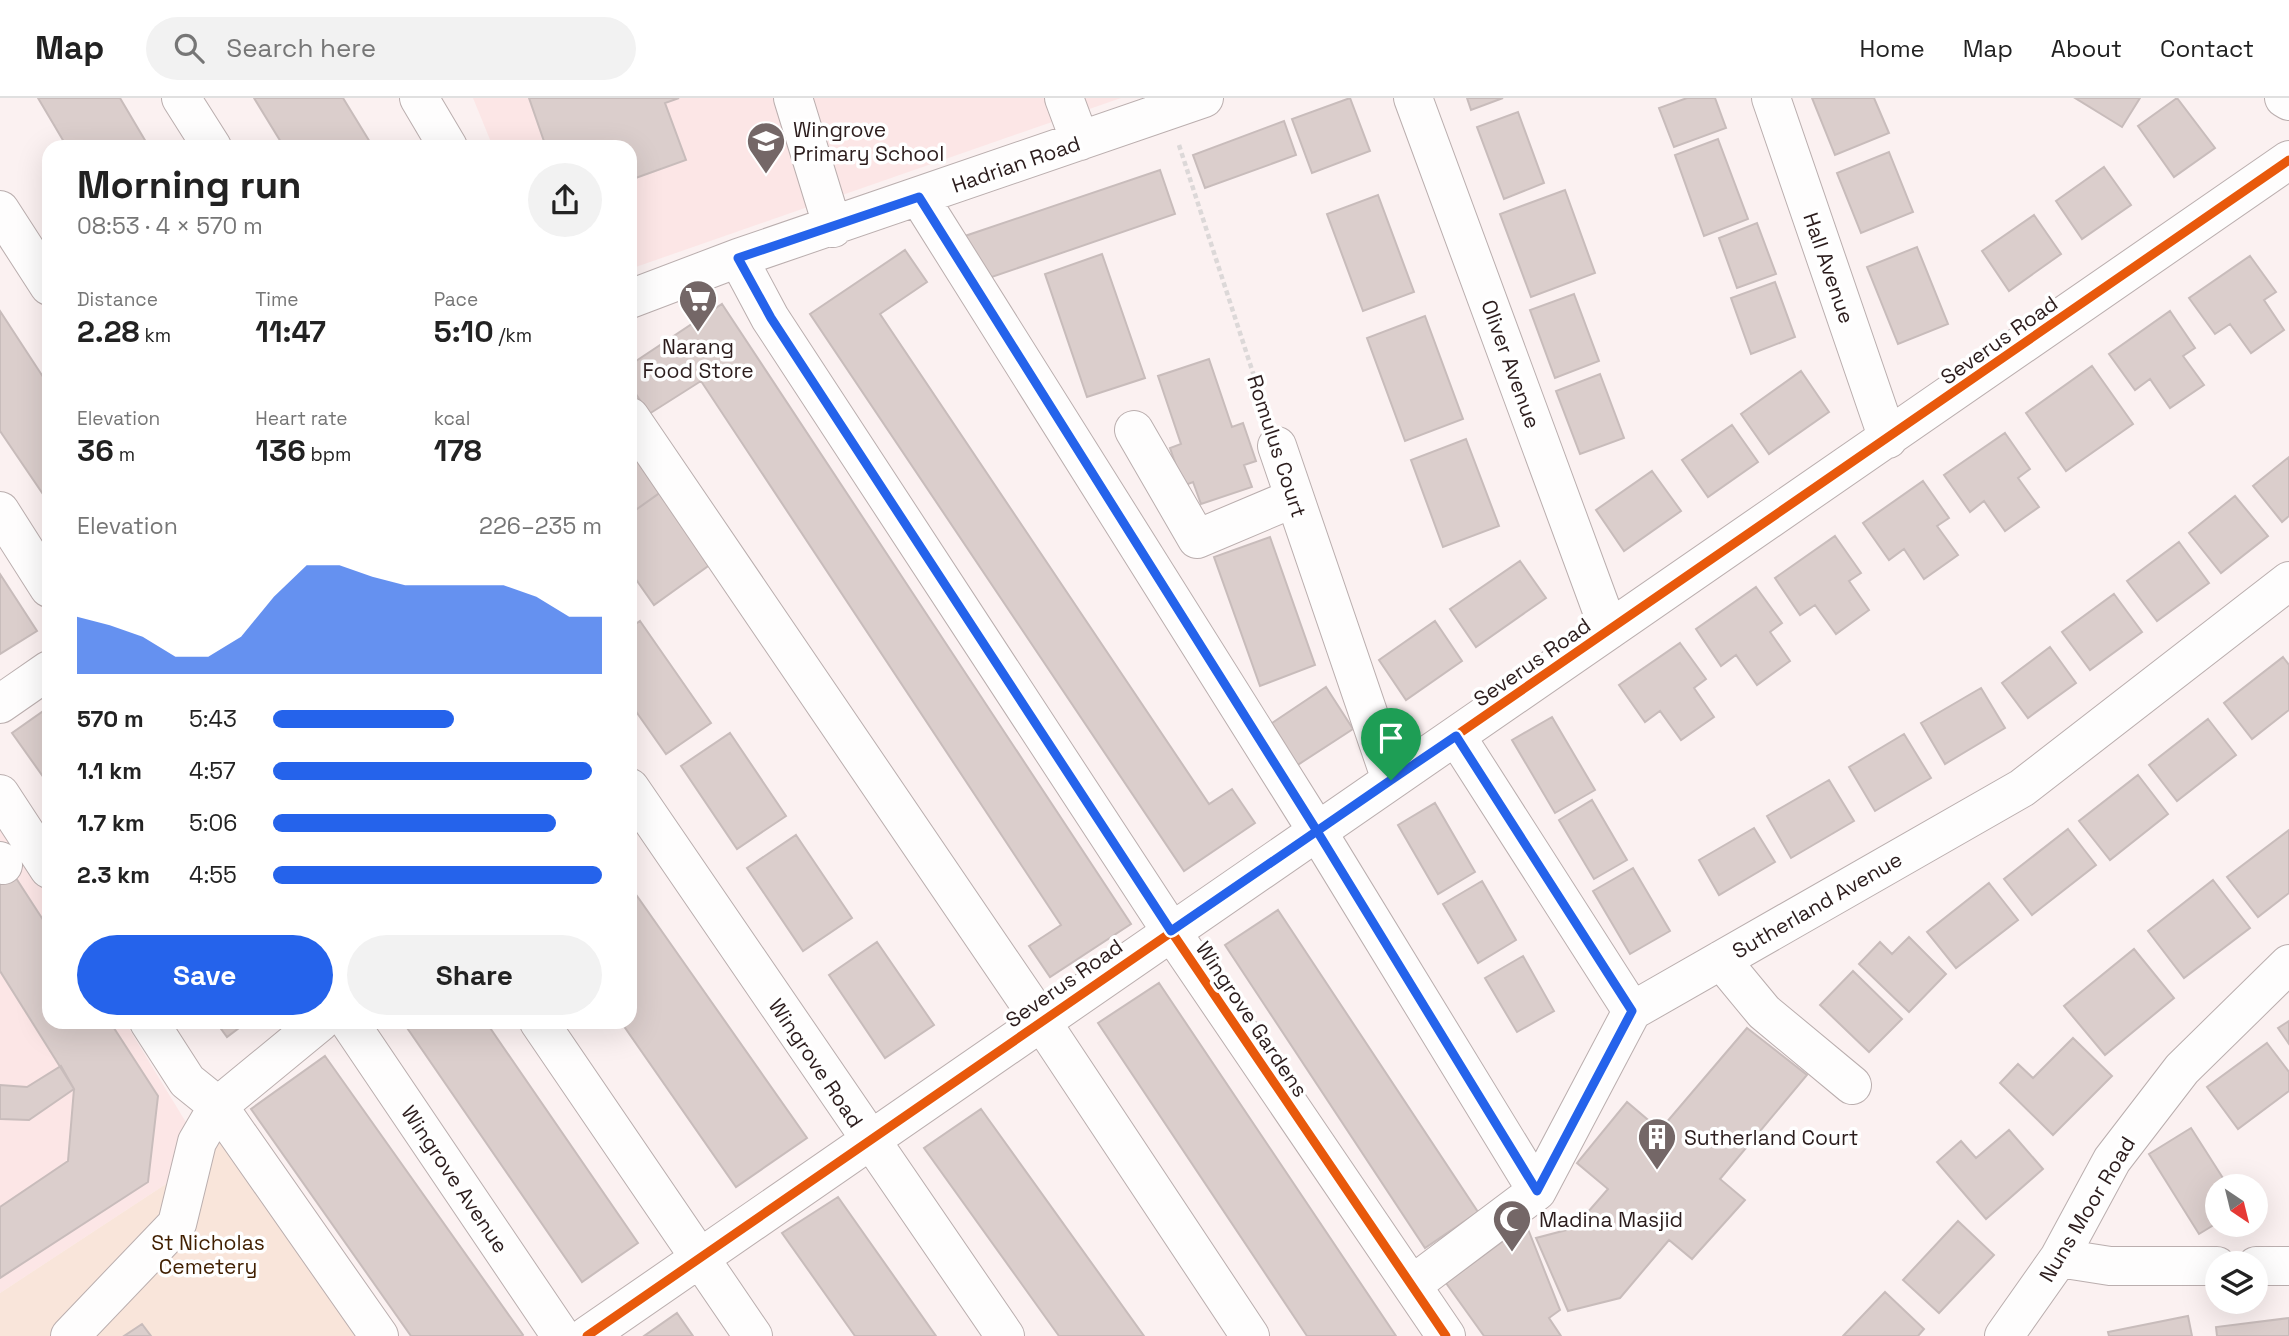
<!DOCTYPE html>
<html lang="en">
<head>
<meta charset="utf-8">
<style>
	:root { --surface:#fff; --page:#f2f2f2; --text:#222; --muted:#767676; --line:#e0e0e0; --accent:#2563eb }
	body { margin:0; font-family:"Space Grotesk",sans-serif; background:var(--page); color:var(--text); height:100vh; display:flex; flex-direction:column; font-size:26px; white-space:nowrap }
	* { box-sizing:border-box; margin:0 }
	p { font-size:23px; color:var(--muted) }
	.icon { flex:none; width:38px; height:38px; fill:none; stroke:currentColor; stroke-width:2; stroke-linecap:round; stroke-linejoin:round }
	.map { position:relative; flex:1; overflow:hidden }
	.panel { position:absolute; left:42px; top:42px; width:595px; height:889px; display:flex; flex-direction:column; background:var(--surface); border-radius:21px; box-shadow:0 7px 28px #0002 }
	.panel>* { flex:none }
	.needle { width:46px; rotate:145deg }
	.buttons { position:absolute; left:2205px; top:1076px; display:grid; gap:14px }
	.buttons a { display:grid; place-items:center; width:63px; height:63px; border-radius:50%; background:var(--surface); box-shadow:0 7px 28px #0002; font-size:35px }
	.pin { position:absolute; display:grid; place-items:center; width:60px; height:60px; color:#fff; margin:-72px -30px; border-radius:50% 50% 50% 0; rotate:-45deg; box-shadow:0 0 7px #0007 }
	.pin .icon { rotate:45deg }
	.round { display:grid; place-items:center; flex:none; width:74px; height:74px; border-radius:37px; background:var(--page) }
	.headline { display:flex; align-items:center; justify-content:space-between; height:119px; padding:0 35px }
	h1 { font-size:38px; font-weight:600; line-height:52px }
	.figures { display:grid; grid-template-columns:repeat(3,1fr); gap:10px; height:119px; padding:7px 35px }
	.figures div { display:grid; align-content:center }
	.figures b { font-size:30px; font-weight:600 }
	.figures small { font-size:19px; font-weight:400 }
	.figures p { font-size:19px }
	.chart { height:196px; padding:14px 35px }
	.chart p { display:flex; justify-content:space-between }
	.chart svg { width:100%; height:126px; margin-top:7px; fill:var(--accent); opacity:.7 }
	.primary-button { display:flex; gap:14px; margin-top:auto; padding:14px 35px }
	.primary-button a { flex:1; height:80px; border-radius:42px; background:var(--accent); color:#fff; font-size:28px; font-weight:600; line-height:80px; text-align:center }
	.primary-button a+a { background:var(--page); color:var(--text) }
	ul { padding:0 35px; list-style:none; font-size:23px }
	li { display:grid; grid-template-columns:112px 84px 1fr; align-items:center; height:52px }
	li i { height:18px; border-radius:9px; background:var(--accent) }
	header { display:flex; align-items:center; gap:42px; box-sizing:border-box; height:98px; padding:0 35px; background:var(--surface); border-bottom:2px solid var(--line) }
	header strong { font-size:33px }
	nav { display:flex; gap:38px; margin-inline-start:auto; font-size:24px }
	.search { width:490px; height:63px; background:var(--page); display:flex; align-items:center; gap:18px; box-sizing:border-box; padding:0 24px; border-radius:38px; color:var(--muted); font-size:26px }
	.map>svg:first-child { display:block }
</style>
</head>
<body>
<header>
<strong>Map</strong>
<div class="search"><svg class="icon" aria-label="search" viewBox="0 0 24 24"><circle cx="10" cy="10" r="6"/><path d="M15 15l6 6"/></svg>Search here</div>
<nav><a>Home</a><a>Map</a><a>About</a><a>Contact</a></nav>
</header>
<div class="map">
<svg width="2289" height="1238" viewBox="0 0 2289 1238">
	<rect width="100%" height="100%" fill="#fbf1f1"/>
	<path fill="#fce6e6" d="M473,0H1121L630,171V49H493Z
		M0,718L49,799V924H125L187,1026L169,1084L0,1195Z"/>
	<path fill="#f9e5da" d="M187,1026L233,1046L361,1238H0V1195L169,1084Z"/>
	<path fill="#dbcecc" stroke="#c8bcbb" stroke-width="2" d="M38,0H120L149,49H67Z
		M254,0H343L373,49H284Z
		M529,0H679L665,5L686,62L630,82V49H546Z
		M1350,0L1370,53L1312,75L1292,21Z
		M1467,0H1503L1471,12Z
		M1687,0H1715L1726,30L1674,49L1659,10Z
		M1812,0H1874L1889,35L1835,57Z
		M2075,0H2140L2122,29Z
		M2177,0L2215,50L2174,79L2138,28Z
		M1518,14L1544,85L1504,101L1477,29Z
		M1284,23L1296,57L1205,90L1193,57Z
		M1718,41L1748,121L1704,138L1675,57Z
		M1889,54L1913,114L1861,135L1837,75Z
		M2104,69L2131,107L2082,141L2056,103Z
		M1160,72L1175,116L980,183L965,138Z
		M1565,92L1595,175L1531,199L1500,116Z
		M1378,97L1414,194L1363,213L1327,116Z
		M2034,117L2061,156L2009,193L1982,153Z
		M1757,125L1776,176L1737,190L1719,140Z
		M1917,149L1948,226L1898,246L1867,169Z
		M905,152L927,184L880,216L1209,706L1232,691L1255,725L1184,773L810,216Z
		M1102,156L1145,280L1087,299L1045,176Z
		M2250,158L2276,194L2264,202L2284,232L2251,255L2230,226L2215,236L2189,200Z
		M1775,184L1795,239L1751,256L1731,200Z
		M1574,196L1599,263L1555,280L1530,212Z
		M722,206L1131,826L1050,879L1029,848L1061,827L701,283L649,316L630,287V267Z
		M0,213L49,288V405L0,333Z
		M2170,213L2195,250L2183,258L2204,287L2170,310L2150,281L2135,292L2109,256Z
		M1425,218L1463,321L1405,343L1367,240Z
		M1209,261L1232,329L1243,325L1256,363L1244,367L1252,389L1201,406L1193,384L1183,388L1170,350L1181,346L1158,278Z
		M2092,268L2133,326L2066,373L2026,315Z
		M1801,273L1829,314L1769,356L1741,316Z
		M1600,276L1624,340L1580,356L1556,293Z
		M1732,327L1758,364L1708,399L1682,362Z
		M2005,335L2030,371L2018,380L2039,409L2005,433L1984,403L1970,414L1944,377Z
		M1466,341L1499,428L1443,449L1411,362Z
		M630,353L661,394L630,416Z
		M2289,359V418L2282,424L2253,388Z
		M1652,373L1681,413L1624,453L1596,412Z
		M1923,383L1949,420L1937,428L1958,457L1924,481L1904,451L1889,462L1863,425Z
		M661,394L711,466L654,507L630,473V416Z
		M2235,398L2268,438L2221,475L2189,435Z
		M1835,438L1861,475L1849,483L1869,512L1836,536L1815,507L1800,517L1775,480Z
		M1270,439L1315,567L1260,588L1214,459Z
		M2179,444L2209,485L2157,523L2127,483Z
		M1520,463L1546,500L1476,549L1450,511Z
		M0,476L37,533L0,556Z
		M1756,489L1782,525L1770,534L1790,563L1757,587L1736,557L1721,568L1696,531Z
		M2114,496L2142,534L2090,572L2062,534Z
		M640,523L711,625L666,656L630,605V530Z
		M1435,523L1462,563L1406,602L1379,562Z
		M1680,545L1706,581L1694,590L1714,619L1681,642L1660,613L1645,624L1619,587Z
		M2050,549L2076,585L2028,620L2002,585Z
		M2283,559L2289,567V612L2252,641L2224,605Z
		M1326,589L1353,631L1293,670L1266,629Z
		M1981,590L2005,630L1945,666L1921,625Z
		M49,609V687L12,635Z
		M1552,619L1595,692L1555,715L1512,642Z
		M2208,621L2236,657L2177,703L2149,667Z
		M730,635L786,718L737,751L681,668Z
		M1904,636L1931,680L1875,713L1849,669Z
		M2138,677L2168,716L2110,762L2079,723Z
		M1829,682L1854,723L1791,760L1767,718Z
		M1592,702L1627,762L1594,781L1559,722Z
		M1435,705L1475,774L1438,796L1398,727Z
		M1754,730L1775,764L1719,797L1699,762Z
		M2068,731L2096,767L2032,817L2004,781Z
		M2289,732V795L2258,819L2227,779Z
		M796,737L852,820L803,853L747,770Z
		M1633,770L1670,833L1630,856L1593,793Z
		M14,777L49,831V924H110L158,998L148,1084L0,1180V1109L68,1063L74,991L0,873V786Z
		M2213,782L2250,830L2184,880L2148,833Z
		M1482,783L1516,842L1478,865L1443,806Z
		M1989,785L2018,822L1956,870L1927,834Z
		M630,788L807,1040L736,1089L621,924H630Z
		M1278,812L1478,1114L1425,1150L1225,847Z
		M1909,839L1946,876L1909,914L1859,866L1880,844L1892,856Z
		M877,844L934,927L885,960L829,877Z
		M2134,851L2174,900L2105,957L2064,908Z
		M1523,858L1554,913L1517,934L1485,880Z
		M1853,873L1902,921L1869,954L1820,907Z
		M1159,885L1396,1238H1307L1098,925Z
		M2289,923V946L2278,930Z
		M216,924H247L227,939Z
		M403,924H486L638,1145L582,1184Z
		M1747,930L1807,977L1720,1081L1745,1102L1692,1161L1669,1142L1620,1200L1568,1213L1536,1140L1574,1130L1608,1091L1577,1065L1627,1004L1660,1032Z
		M2073,940L2112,978L2053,1037L2000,985L2018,966L2033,980Z
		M2267,945L2289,974V993L2238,1031L2207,989Z
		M325,958L523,1237L522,1238H411L251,1011Z
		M61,968L74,991L29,1022L0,1021V987L27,989Z
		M981,1011L1144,1238H1059L924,1050Z
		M2191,1030L2228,1088H2217V1125L2199,1136L2149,1056Z
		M2009,1032L2043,1071L1986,1121L1937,1064L1961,1043L1976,1060Z
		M838,1099L936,1238H855L782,1135Z
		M1958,1123L1994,1157L1939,1215L1903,1182Z
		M1526,1126L1560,1212L1549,1220L1561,1238H1484L1446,1185Z
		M1885,1194L1924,1231L1918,1238H1843Z
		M677,1215L693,1238H644Z
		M2188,1218L2192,1238H2109L2108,1234Z
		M2289,1220V1238H2217L2216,1229Z
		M142,1226L151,1238H124Z"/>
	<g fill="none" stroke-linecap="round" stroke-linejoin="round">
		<g stroke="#baaeae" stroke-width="40">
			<path id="minor" d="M181,0L212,49
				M419,0L448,49
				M793,0L833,130
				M1064,0L1080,43
				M1413,0L1609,532
				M1771,0L1888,341
				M2284,0L2289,3
				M919,99L1317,733L1537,1093
				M0,112L49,188
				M738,160L770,220L1171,833L1446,1238
				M630,201L738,160L1204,0
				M630,319L1041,923L1250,1238
				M1134,332L1197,441L1294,400
				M1277,348L1391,682
				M0,413L49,490
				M0,606L49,572
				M1456,638L1632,913
				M630,690L1005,1238
				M0,696L49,771
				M0,763L3,767
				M1721,862L1764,914L1852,987
				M149,924L187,983L218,1008L379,1238
				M349,924L561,1238
				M539,924L753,1238
				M2059,1160L2110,1168H2217
				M2256,1168H2289
				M1412,1187L1537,1093L1632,913L2022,690L2289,483
				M70,1238L177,1126L197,1044L218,1008L320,924
				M587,1238L2289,62
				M2004,1238L2059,1160L2112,1062L2182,971L2289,866"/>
		</g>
		<path stroke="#dcd8d8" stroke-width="4.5" stroke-dasharray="5 3.5" stroke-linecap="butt" d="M1179,47L1266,315"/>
		<use href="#minor" stroke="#fefdfd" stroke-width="38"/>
		<g stroke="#fff" stroke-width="13">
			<path id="cycleway" d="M738,160L770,220L1171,833L1446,1238
				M587,1238L2289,62"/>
		</g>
		<use href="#cycleway" stroke="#e8590c" stroke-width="9"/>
	</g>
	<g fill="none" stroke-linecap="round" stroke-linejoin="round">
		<g stroke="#fff" stroke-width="14">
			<path id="route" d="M1391,682L1317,733L919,99L738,160L771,220L1171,833L1317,733L1537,1093L1632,913L1456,638L1391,682"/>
		</g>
		<use href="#route" stroke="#2563eb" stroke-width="9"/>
	</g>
	<defs>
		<g id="school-pin" transform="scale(2.0125)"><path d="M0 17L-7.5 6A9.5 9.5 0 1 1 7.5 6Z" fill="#746767" stroke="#fff"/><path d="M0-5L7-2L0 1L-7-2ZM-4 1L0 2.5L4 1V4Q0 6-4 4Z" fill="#fff"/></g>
		<g id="supermarket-pin" transform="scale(2.0125)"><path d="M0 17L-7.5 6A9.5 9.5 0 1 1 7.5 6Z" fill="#746767" stroke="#fff"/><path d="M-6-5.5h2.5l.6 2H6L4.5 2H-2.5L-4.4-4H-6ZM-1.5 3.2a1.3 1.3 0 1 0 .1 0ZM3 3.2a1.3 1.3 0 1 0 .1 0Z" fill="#fff"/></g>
		<g id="building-pin" transform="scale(2.0125)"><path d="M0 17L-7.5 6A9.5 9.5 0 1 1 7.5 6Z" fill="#746767" stroke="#fff"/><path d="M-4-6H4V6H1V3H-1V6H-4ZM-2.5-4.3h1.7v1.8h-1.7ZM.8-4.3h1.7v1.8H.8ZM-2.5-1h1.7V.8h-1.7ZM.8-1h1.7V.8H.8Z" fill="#fff"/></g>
		<g id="mosque-pin" transform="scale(2.0125)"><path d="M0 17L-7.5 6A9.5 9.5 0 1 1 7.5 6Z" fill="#746767" stroke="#fff"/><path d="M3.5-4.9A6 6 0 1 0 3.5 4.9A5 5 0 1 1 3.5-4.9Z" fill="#fff"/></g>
	</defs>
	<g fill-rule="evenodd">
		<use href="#school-pin" x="766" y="43"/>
		<use href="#supermarket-pin" x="698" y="201"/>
		<use href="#building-pin" x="1657" y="1039"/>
		<use href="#mosque-pin" x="1512" y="1121"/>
	</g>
	<g text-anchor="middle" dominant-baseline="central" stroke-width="7" stroke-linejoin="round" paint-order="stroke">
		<g font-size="21" fill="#2c1d1d" stroke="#fff" text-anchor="start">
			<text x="793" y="31">Wingrove<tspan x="793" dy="24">Primary School</tspan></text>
			<text x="698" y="248" text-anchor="middle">Narang<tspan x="698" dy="24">Food Store</tspan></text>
			<text x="1684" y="1039">Sutherland Court</text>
			<text x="1539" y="1121">Madina Masjid</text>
		</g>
		<g font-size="21" fill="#2c1d1d" stroke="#fff">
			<text transform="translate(1016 66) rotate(-19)">Hadrian Road</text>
			<text transform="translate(1829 170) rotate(71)">Hall Avenue</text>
			<text transform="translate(1999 242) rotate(-35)">Severus Road</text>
			<text transform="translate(1511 266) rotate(70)">Oliver Avenue</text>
			<text transform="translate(1277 348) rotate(72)">Romulus Court</text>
			<text transform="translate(1532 564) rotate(-35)">Severus Road</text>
			<text transform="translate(1817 807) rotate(-30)">Sutherland Avenue</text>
			<text transform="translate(1064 885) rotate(-35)">Severus Road</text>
			<text transform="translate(1252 921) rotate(56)">Wingrove Gardens</text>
			<text transform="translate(816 965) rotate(56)">Wingrove Road</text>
			<text transform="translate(455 1081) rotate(56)">Wingrove Avenue</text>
			<text transform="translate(2087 1111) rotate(-59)">Nuns Moor Road</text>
		</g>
		<g font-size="21" fill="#411f00" stroke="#fff">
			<text x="208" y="1144">St Nicholas<tspan x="208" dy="24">Cemetery</tspan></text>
		</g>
	</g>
</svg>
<div class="buttons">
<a><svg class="needle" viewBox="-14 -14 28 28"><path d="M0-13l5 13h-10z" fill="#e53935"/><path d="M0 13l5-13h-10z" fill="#767676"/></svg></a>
<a><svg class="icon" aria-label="layers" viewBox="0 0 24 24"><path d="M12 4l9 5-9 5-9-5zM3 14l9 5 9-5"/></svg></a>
</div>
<div class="pin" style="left:1391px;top:682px;background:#1e9e55"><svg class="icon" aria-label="arrive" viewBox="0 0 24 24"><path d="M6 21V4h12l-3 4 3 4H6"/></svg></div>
<section class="panel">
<div class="headline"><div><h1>Morning run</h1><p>08:53 · 4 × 570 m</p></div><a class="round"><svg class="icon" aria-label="share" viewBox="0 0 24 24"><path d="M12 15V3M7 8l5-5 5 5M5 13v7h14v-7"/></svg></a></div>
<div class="figures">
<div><p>Distance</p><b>2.28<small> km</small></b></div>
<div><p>Time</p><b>11:47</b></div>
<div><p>Pace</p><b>5:10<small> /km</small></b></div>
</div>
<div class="figures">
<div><p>Elevation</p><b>36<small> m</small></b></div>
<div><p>Heart rate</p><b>136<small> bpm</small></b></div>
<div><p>kcal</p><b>178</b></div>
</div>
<div class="chart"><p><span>Elevation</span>226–235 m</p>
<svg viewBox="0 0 160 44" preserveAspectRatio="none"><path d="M0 44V24L10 27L20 31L30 38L40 38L50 31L60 17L70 6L80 6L90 10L100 13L110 13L120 13L130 13L140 17L150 24L160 24V44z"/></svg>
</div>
<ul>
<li><b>570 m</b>5:43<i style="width:55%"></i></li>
<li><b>1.1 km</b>4:57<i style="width:97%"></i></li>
<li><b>1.7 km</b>5:06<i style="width:86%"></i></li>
<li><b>2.3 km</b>4:55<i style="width:100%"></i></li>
</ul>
<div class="primary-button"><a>Save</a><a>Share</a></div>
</section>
</div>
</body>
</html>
